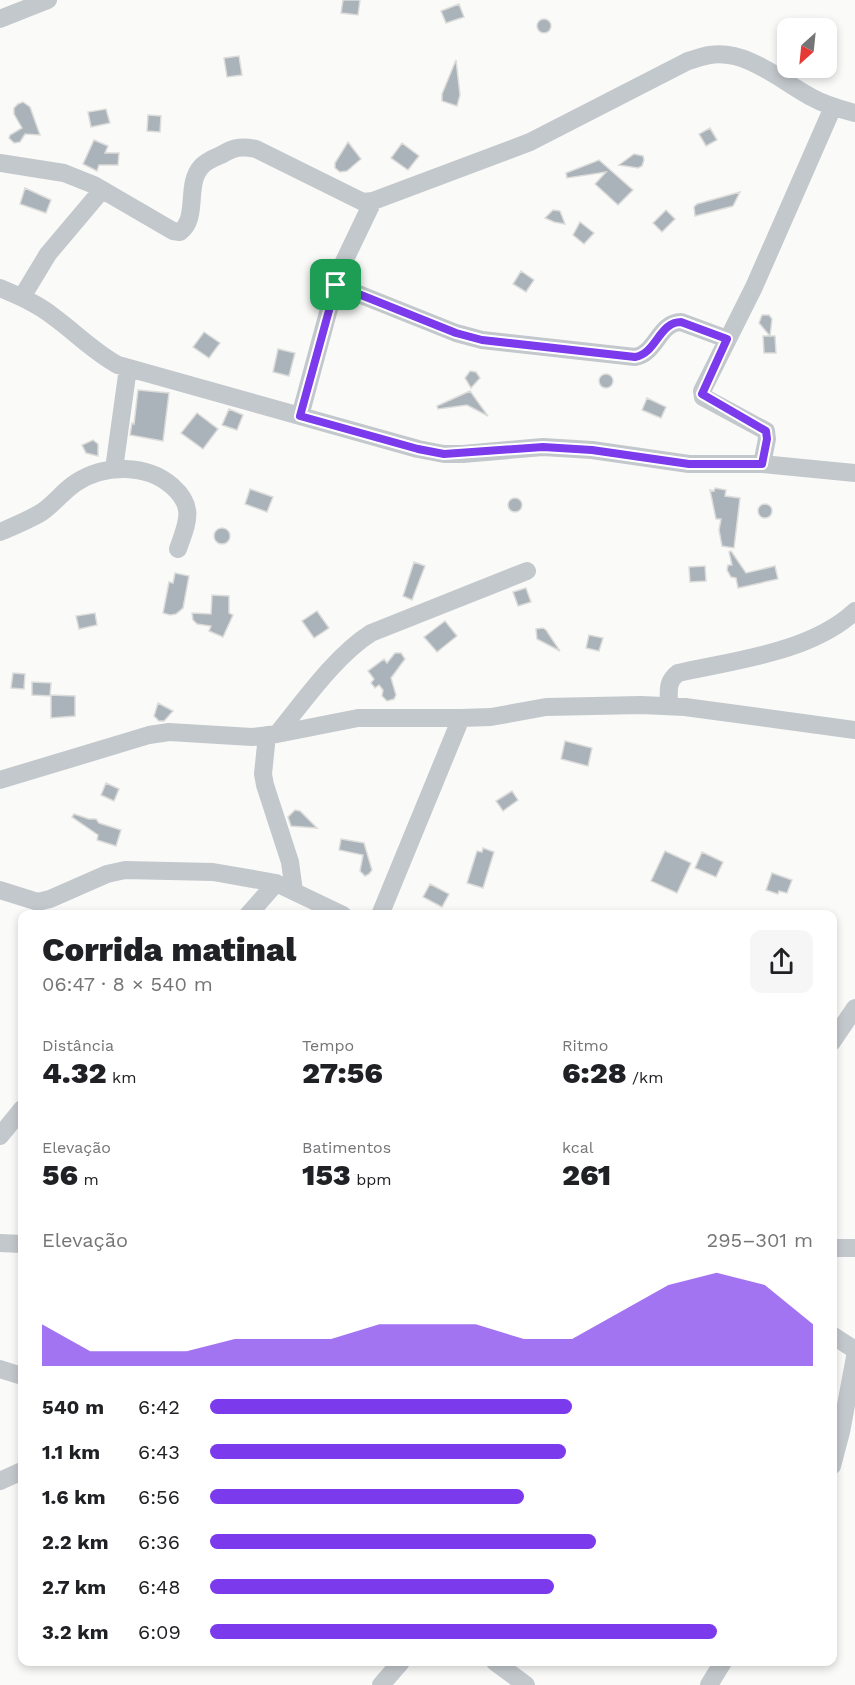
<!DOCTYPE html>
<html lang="pt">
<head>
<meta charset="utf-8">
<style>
	:root { --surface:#fff; --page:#f6f6f6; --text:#202124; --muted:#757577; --accent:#7c3aed }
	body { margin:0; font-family:"Work Sans",sans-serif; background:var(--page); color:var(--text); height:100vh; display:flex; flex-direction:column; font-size:22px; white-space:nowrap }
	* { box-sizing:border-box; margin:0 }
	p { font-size:20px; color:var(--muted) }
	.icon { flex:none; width:33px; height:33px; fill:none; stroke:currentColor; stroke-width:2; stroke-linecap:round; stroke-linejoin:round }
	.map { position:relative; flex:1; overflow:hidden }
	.details { position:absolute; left:18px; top:910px; width:819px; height:756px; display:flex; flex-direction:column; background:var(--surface); border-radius:12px; box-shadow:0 3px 9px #0003 }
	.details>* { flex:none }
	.needle { width:39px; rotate:207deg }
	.fabs { position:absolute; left:777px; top:18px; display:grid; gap:12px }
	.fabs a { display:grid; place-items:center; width:60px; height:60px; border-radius:12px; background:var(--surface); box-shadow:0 3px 9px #0003; font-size:30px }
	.pin { position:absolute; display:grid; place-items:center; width:51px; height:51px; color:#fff; margin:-26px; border-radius:12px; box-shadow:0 3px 9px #0006 }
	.round { display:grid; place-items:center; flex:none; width:63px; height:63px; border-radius:12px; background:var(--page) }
	.head { display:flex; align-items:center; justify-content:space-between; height:102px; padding:0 24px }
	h1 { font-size:33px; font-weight:800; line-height:45px }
	.figures { display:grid; grid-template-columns:repeat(3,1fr); gap:9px; height:102px; padding:6px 24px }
	.figures div { display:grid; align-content:center }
	.figures b { font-size:30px; font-weight:800 }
	.figures small { font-size:16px; font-weight:400 }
	.figures p { font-size:16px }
	.chart { height:168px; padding:12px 24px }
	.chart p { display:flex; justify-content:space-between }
	.chart svg { width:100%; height:108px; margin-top:6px; fill:var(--accent); opacity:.7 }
	ul { padding:0 24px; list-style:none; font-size:20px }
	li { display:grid; grid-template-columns:96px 72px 1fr; align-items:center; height:45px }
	li i { height:15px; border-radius:8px; background:var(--accent) }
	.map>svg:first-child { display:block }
</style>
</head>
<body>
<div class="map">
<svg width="855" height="1685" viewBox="0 0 855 1685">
	<rect width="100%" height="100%" fill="#fafaf8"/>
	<path fill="#aab3b9" stroke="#dcdcda" stroke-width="1.5" d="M343,0H360L358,15L341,13Z
		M459,4L464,17L446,23L441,11Z
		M537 26a7 7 0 1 1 14 0a7 7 0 1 1-14 0Z
		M239,56L242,75L227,77L224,58Z
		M456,60L460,95L457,106L442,101V94Z
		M23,102L30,107L40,135L25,134L20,142L14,143L9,138L10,135L22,128L14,114V108L18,104Z
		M106,109L110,123L91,127L88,112Z
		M148,115L161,116L160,132L147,131Z
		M710,128L717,140L706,146L699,134Z
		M94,140L108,146L105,153H119L118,165H99L97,171L83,164Z
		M348,142L361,159L347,171L340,172L335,168V163Z
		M402,143L419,156L408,170L391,158Z
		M634,154L643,156L644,160L642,166L638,168L619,165Z
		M599,160L633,190L618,205L595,184L606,172L567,178L566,173Z
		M25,188L51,200L46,213L20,204Z
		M740,192L733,206L695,216L694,207L697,204Z
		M553,210L560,211L565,224L554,222L545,218Z
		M666,210L675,219L662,232L653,223Z
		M580,222L594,233L584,244L573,235Z
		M521,271L534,280L526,292L513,284Z
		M762,315H769L772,319L770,336L759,323Z
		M204,332L220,343L209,358L193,347Z
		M763,336H775L776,353H764Z
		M278,349L295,353L289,376L273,372Z
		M470,371L476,372L480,378L471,388L465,378Z
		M599 381a7 7 0 1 1 14 0a7 7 0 1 1-14 0Z
		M138,390L169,393L163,441L130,435L132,423L134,424Z
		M470,391L488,416L467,405L438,409L437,406Z
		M647,398L666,407L661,418L642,410Z
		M229,409L243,415L237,430L222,425Z
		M197,413L218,429L203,449L181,433Z
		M93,440L98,444V456L86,453L82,445Z
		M715,488L726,490L725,496L740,498L734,548L722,546L719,530L721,519H716L710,490L714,491Z
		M250,489L273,497L267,512L245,504Z
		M508 505a7 7 0 1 1 14 0a7 7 0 1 1-14 0Z
		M758 511a7 7 0 1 1 14 0a7 7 0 1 1-14 0Z
		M214 536a8 8 0 1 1 16 0a8 8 0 1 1-16 0Z
		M731,551L746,573L775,566L778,579L738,588L736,578L731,577L727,570L728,565H732L729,552Z
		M414,562L425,566L412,600L403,596Z
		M705,566L706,581L690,582L689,567Z
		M175,573L189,576L183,608L176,614L170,615L163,613L169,582L173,583Z
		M526,588L531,602L518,606L513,592Z
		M212,595L229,596V613L233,615L223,637L209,631L211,626L197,624L193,620L192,613L211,614Z
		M317,611L329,628L314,638L302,621Z
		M95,613L97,625L79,629L76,616Z
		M445,621L457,636L437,652L424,637Z
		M543,628L546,630L560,651L537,639L536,629Z
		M589,635L603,638L599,651L586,648Z
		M395,653H401L405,659L391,678L396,695L394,699L387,701L382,696L383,690L379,685L375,688L371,683L374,679L368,671L384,659L387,663Z
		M13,673L25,674L24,689L11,688Z
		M32,682L51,683L50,696L32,695Z
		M51,695L75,696V716L51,718Z
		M158,703L173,711L164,721H159L154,716Z
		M565,741L592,748L588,766L561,759Z
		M106,783L119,789L114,801L101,795Z
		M512,791L518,800L503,811L496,801Z
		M295,810L300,811L317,828L291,826L288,817Z
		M74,814L89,819H96L99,823L121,830L116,846L97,840L98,835L72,817Z
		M341,839L364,843L372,870L369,874L365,876L360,871L363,855L339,850Z
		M483,848L494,852L483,888L467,883L477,851L482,852Z
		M665,851L691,863L677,893L651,881Z
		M702,852L723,862L716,877L695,868Z
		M772,873L792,880L787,893L779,891L778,894L766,890Z
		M430,884L449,894L442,907L423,897Z"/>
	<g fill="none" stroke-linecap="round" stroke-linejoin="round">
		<path stroke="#c3c8cc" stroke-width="18" d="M0,19L48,0
			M0,163L64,173L94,185L173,231L180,232C199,218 185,185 201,167C206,161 214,158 221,155C234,147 241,146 256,149L363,202L373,201L530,142L688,61C695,59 703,56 710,55C747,49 781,81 811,97C825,105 840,109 855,113
			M336,285L456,333L482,340L635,357C656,354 659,322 681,322L727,339
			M0,288C19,296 38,304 54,317C76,333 94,352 118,365L418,449L444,454H463L543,447L592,450L689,464H762L855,473
			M22,297L48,254L102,190
			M300,416L339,272L373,201
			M762,464L767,439L766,431L703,397L702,391L754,287L833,107
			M114,469L128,368
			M0,532C14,526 29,520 42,512C55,503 64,490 77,482C105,464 147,464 172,486C196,507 187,523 178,549
			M669,706C669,692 666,682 678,673C736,660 811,652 855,611
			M277,734C304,701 335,656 371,633L527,571
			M267,735L263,774L265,785L290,862L294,891
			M0,780L149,735L169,732L252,737L277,734L358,718H461L491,717L546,707L641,705L685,707L855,730
			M0,890L38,902L50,899L107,874L125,870L213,872L276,883L343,915
			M248,915L276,883
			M380,915L461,718
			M832,1042L855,1008
			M0,1136L22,1109
			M0,1243L22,1244
			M832,1248H855
			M832,1335L855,1350
			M0,1369L22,1376
			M832,1466L841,1432L855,1357
			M0,1481L22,1471
			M495,1662L526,1685
			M381,1685L401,1662
			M709,1685L723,1662"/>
	</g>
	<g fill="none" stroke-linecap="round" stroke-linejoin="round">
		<g stroke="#fff" stroke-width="12">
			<path id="route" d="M336,285L456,333L482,340L635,357C656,354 659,322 681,322L727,339L702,394L766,431L767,439L762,464H689L592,450L543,447L444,454L418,449L300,416Z"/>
		</g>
		<use href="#route" stroke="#7c3aed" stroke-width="8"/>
	</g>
</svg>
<div class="fabs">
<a><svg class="needle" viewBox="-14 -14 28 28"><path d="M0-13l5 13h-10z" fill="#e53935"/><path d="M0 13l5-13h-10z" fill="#757577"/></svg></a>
</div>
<div class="pin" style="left:336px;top:285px;background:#1e9e55"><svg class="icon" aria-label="arrive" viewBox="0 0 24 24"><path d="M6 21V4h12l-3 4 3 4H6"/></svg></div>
<section class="details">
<div class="head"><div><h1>Corrida matinal</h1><p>06:47 · 8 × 540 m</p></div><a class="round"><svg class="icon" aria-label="share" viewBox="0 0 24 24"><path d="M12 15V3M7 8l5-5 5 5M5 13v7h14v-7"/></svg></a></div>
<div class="figures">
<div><p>Distância</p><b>4.32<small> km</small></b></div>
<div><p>Tempo</p><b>27:56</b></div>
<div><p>Ritmo</p><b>6:28<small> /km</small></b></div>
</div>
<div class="figures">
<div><p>Elevação</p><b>56<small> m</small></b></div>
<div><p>Batimentos</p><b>153<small> bpm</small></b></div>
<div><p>kcal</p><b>261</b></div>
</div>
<div class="chart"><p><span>Elevação</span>295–301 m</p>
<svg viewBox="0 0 160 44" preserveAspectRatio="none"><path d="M0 44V27L10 38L20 38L30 38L40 33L50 33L60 33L70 27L80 27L90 27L100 33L110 33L120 22L130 11L140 6L150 11L160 27V44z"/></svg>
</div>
<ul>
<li><b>540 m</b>6:42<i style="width:60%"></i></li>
<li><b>1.1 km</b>6:43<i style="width:59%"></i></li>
<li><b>1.6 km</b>6:56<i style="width:52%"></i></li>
<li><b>2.2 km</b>6:36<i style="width:64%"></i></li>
<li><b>2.7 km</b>6:48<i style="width:57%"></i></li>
<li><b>3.2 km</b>6:09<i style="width:84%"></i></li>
</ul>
</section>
</div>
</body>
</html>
